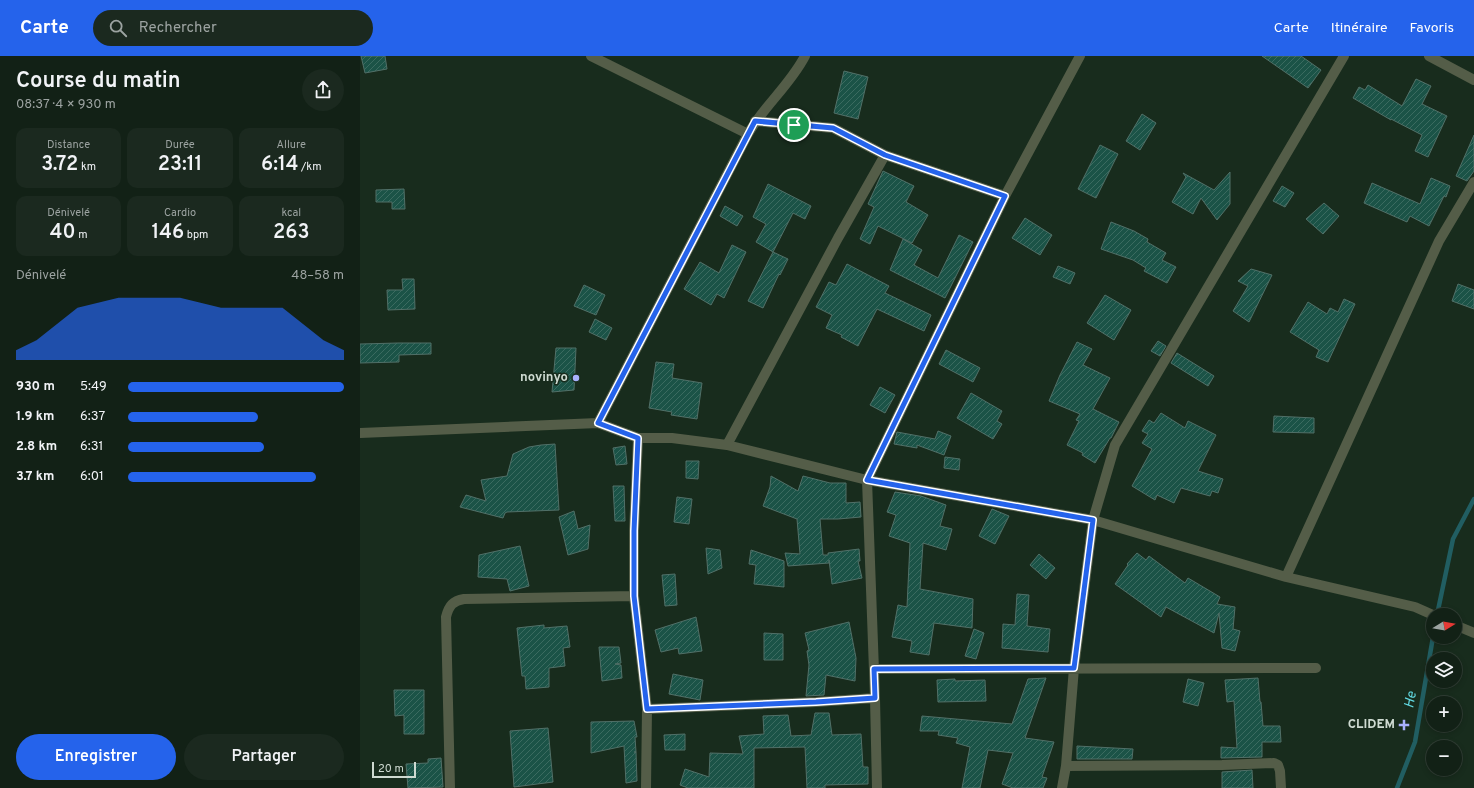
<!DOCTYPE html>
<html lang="fr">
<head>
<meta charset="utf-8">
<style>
	:root { --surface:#122116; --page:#1b291f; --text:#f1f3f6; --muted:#9ca3a1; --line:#313e35; --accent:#2563eb }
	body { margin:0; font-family:Overpass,sans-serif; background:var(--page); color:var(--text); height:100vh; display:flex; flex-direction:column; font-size:15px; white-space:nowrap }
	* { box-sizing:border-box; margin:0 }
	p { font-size:13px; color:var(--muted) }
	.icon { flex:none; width:22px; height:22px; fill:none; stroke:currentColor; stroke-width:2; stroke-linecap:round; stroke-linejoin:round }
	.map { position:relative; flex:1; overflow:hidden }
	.side { display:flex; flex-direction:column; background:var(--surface); width:360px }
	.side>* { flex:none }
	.needle { width:26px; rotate:79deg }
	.controls { position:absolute; left:1066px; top:552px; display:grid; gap:8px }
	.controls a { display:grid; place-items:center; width:36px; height:36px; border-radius:50%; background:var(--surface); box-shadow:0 2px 6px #0003,0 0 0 1px var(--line); font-size:20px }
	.scale { position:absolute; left:12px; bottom:10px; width:44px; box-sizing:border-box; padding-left:4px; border:2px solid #cedad1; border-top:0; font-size:11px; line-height:14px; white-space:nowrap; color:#cedad1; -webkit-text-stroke:3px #182c1d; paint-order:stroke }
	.pin { position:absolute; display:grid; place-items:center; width:34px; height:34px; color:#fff; margin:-17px; border:2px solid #fff; border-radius:50%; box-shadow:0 1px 4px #0007 }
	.round { display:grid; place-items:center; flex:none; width:42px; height:42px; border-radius:21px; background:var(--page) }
	.head { display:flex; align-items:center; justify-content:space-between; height:68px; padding:0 16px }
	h1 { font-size:22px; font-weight:600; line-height:30px }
	.stats { display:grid; grid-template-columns:repeat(3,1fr); gap:6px; height:68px; padding:4px 16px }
	.stats div { display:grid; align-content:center; border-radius:10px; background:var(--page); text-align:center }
	.stats b { font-size:20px; font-weight:600 }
	.stats small { font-size:11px; font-weight:400 }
	.stats p { font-size:11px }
	.chart { height:112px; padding:8px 16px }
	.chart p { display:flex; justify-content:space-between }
	.chart svg { width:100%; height:72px; margin-top:4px; fill:var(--accent); opacity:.7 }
	.cta { display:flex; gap:8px; margin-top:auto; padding:8px 16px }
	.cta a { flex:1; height:46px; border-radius:24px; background:var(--accent); color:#fff; font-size:16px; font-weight:600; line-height:46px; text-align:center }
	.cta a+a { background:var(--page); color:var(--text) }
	ul { padding:0 16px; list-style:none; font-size:13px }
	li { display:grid; grid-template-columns:64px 48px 1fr; align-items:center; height:30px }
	li i { height:10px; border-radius:5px; background:var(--accent) }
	header { display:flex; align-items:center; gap:24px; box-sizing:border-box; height:56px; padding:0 20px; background:var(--accent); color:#fff }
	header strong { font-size:19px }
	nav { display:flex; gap:22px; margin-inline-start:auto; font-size:14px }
	.search { width:280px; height:36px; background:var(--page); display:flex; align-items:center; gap:10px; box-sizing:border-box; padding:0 14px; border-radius:22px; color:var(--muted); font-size:15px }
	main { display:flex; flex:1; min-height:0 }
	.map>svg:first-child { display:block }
</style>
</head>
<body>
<header>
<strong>Carte</strong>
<div class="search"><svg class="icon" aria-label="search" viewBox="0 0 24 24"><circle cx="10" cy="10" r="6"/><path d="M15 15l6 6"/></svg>Rechercher</div>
<nav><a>Carte</a><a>Itinéraire</a><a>Favoris</a></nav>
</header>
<main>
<section class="side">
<div class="head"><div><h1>Course du matin</h1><p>08:37 · 4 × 930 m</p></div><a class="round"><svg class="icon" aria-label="share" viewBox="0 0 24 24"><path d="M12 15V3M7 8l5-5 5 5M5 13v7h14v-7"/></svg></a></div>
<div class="stats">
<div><p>Distance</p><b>3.72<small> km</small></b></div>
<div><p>Durée</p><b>23:11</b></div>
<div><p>Allure</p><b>6:14<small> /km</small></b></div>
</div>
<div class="stats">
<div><p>Dénivelé</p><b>40<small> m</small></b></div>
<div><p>Cardio</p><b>146<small> bpm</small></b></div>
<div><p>kcal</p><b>263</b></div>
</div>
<div class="chart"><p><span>Dénivelé</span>48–58 m</p>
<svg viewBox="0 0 160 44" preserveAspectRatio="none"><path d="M0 44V38L10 32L20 22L30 12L40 9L50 6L60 6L70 6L80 6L90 9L100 12L110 12L120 12L130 12L140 22L150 32L160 38V44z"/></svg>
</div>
<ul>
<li><b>930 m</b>5:49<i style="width:100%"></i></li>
<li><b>1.9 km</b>6:37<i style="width:60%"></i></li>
<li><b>2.8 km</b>6:31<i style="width:63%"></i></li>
<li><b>3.7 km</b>6:01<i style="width:87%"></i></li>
</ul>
<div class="cta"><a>Enregistrer</a><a>Partager</a></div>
</section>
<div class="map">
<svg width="1114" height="732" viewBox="0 0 1114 732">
	<defs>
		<pattern id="building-hatch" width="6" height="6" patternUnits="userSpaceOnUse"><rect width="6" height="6" fill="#1b5347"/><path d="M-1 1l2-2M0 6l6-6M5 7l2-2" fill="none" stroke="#3b6b60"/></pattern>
	</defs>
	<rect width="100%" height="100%" fill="#182c1d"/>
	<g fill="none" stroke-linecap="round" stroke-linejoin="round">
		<path stroke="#215e62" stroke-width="4.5" d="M1077,559L1093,483L1114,443
			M1037,732L1055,686L1073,581"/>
	</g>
	<path fill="url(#building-hatch)" stroke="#517068" d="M1,0H25L27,13L5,17Z
		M902,0H941L961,14L948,32Z
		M484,15L508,21L498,63L474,57Z
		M1056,23L1071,30L1062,48L1087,60L1068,101L1055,95L1062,79L1031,63V64L993,42L999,31L1005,34L1008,29L1042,50Z
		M782,58L796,67L780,94L766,85Z
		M1114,79V115L1107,125L1096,120Z
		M740,89L758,98L736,142L718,133Z
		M523,115L554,130L546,146L568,159L552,187L518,170L510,188L500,183L514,151L508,148Z
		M870,116V148L857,164L841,142L833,158L812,146L826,121L823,117L854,134Z
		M1071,122L1090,130L1086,141L1084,140L1069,170L1050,160L1047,166L1004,147L1012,127L1060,148Z
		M408,128L451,150L445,163L433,157L413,196L396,186L406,168L393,161Z
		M922,130L934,137L925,151L913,145Z
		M44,133L45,153H32V146H16V134Z
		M964,147L979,160L963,178L946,163Z
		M365,150L383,160L377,170L360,160Z
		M665,162L692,179L680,199L652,182Z
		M751,166L774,175L788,183L787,186L806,197L802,204L816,211L807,227L784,215L786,212L773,204L741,193Z
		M599,179L613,186L585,242L530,214L543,183L562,194L554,209L578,222Z
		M372,189L386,196L364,242L357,238L351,249L324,233L340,206L359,217Z
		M413,196L428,203L420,219L419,218L403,252L388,245Z
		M487,208L529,230L525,237L571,259L564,275L517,253L498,290L481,281L482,279L466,272L472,259L456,251L469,226L476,229Z
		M698,210L715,217L710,228L693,221Z
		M891,213L912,219L889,266L873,255L888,230L878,225Z
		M42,223H54L55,253L28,254L27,234H43Z
		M1098,228L1114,234V253L1092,245Z
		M224,229L245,239L236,259L214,250Z
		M745,239L771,254L754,284L727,267Z
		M984,243L995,248L968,306L956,301L959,294L930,276L948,246L967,258L970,252L978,256Z
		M235,263L252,272L246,284L229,276Z
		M798,285L806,290L800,300L791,295Z
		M717,286L732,293L723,309L750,322L733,353L759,366L751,382H750L735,407L722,399L723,397L707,389L719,365L716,364L720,358L689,345L700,319Z
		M38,287H71V298L39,299V306L0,307V288Z
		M196,292H216L214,334L192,336Z
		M586,294L620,312L613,326L579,308Z
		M817,297L854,320L848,330L811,307Z
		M296,306L314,308L312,322L342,327L337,363L311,359L312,356L289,352Z
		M520,331L535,339L525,357L510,349Z
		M611,337L642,355L637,365L642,368L633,383L597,362Z
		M801,357L825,372L828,365L856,379L838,415L863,423L858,437L852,435L850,440L821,432L814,447L797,439L795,444L772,430L792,393L782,387L788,378L782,375L789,364L794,367Z
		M914,360L954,362V377L913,376Z
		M578,375L591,380L584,399L557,389V392L534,388L537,376L575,383Z
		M195,388L199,454L147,456L145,457L143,462L100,451L106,439L126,445L121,424L147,420L153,398L169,391L181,389Z
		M265,390L267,408L256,409L253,392Z
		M585,401L600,403L599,414L584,412Z
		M326,405H339L338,423L326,422Z
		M411,420L438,435L443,420L470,427H486V447L500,446L501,461L478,463H460L463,499H468V497L499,493L500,505H498L502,522L472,528L469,504V507L428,510L425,497L440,498L437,463L403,450L410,431Z
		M253,430H264L265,465H255Z
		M535,436L561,440L586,449L580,470L592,473L586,494L563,487L560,533L613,543L612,572L574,567L569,599L550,596L552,585L532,581L538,549L547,551L550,487L529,480L536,459L527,456Z
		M317,441L332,443L329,468L314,466Z
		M632,453L649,460L635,488L619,480Z
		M214,455L218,473L230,469L228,493L208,499L199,461Z
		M160,490L169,530L150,535L147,523L118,521L119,499Z
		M346,492L360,494L362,512L348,518Z
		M391,494L424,505V531L394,528L396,509L389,508Z
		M777,497L786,504L789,500L825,527L828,522L860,541L857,548L875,551L873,573L880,575L875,595L862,592L859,557L854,577L806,551L801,561L755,528L768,509L767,508Z
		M679,498L695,512L686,523L670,509Z
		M315,518L317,549L305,550L302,519Z
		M657,538L669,539L667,570L690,573L688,596L642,592L643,568L655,569Z
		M336,561L342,595L319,598L318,592L301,596L295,574Z
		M489,566L496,602L495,625L466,619L464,639L446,640L449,609L447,595L449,594L445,577Z
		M184,569V572L207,570L210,591L203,592L205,610L189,612V631L166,633L165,620H162L157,572Z
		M614,573L624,577L616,603L605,600Z
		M404,577L423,578V604H404Z
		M239,591H259L261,607L255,608L261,609L262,622L242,625Z
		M313,618L343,624L340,644L309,638Z
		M686,622L665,682L694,686L682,721L687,722L683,732H653L642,728L653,697L628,694L620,732H602L610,691L596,687L598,682L578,679L579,675H560L562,660L652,668L668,623Z
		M898,622L900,646H901L903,670H920L921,686H902V701L861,702V691L877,692L874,645L867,646L865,624Z
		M595,623V625L625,624L626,645L578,646L577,624Z
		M828,623L844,627L838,650L823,646Z
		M34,634H64V678H44V659L35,660Z
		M455,657H469L472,679L501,678L503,711H508V728L465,729V732H447L445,691L394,692V732H328L320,729L325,713L349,721L350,697L383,698L379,680L404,678L403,660L428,659L431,680L451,679Z
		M274,665L277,681H275L276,696H274H276L277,725L266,727L264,690L231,697V666Z
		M188,672L193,726L154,731L150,675Z
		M325,678V694H305L304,679Z
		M717,690L773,693L772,703H717Z
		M81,702L83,731L48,732L46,708L68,707V703Z
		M892,714L893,732H862V716Z"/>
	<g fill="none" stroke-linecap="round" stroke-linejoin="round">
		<path stroke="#545d48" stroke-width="10" d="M231,0L388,78
			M1069,0L1114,24
			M395,65L473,72L525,99L645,140
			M238,367L388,78C404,50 430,29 445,0
			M0,377L238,367L278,382H312L367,389L507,424L733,464L926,521L1055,551L1073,559
			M367,389L478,182L525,99
			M926,521L1079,185L1114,126
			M274,540V475L278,382
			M1095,569L1114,577
			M514,613L956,612
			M287,653L456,646L515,642
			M706,710L862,709L914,707L918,709L920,715L921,732
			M90,732L86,561C89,549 93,545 104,543L274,540L287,653L286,732
			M517,732L515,642L507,424L645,140L720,0
			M702,732L706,710L714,612L733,464L755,389L984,0"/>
	</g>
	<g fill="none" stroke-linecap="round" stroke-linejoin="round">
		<g stroke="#fff" stroke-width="8">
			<path id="route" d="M395,65L473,72L525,99L645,140L507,424L733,464L714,612L514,613L515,642L456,646L287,653L274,540V475L278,382L238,367Z"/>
		</g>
		<use href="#route" stroke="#2563eb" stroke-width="5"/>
	</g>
	<g fill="#a8b0fc" stroke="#182c1d" stroke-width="1.5">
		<circle cx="216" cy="322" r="4"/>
		<path d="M1042 663h4v4h4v4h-4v4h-4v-4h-4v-4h4z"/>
	</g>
	<g text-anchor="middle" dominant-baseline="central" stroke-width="3" stroke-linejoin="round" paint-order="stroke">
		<g font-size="13" font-weight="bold" fill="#cedad1" stroke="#182c1d" text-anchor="end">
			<text x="208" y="322">novinyo</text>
			<text x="1035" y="669">CLIDEM</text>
		</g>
		<g font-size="14" font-style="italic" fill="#61d8e1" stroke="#182c1d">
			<text transform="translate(1051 644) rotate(-80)">He</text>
		</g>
	</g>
</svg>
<div class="controls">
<a><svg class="needle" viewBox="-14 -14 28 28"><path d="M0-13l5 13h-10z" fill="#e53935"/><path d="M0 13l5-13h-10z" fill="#9ca3a1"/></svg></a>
<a><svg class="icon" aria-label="layers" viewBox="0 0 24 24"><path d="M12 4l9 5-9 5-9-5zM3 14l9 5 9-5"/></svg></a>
<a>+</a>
<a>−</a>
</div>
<div class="scale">20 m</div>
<div class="pin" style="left:434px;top:69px;background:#1e9e55"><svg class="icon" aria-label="arrive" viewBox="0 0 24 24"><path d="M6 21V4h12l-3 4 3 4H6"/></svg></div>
</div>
</main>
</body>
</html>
